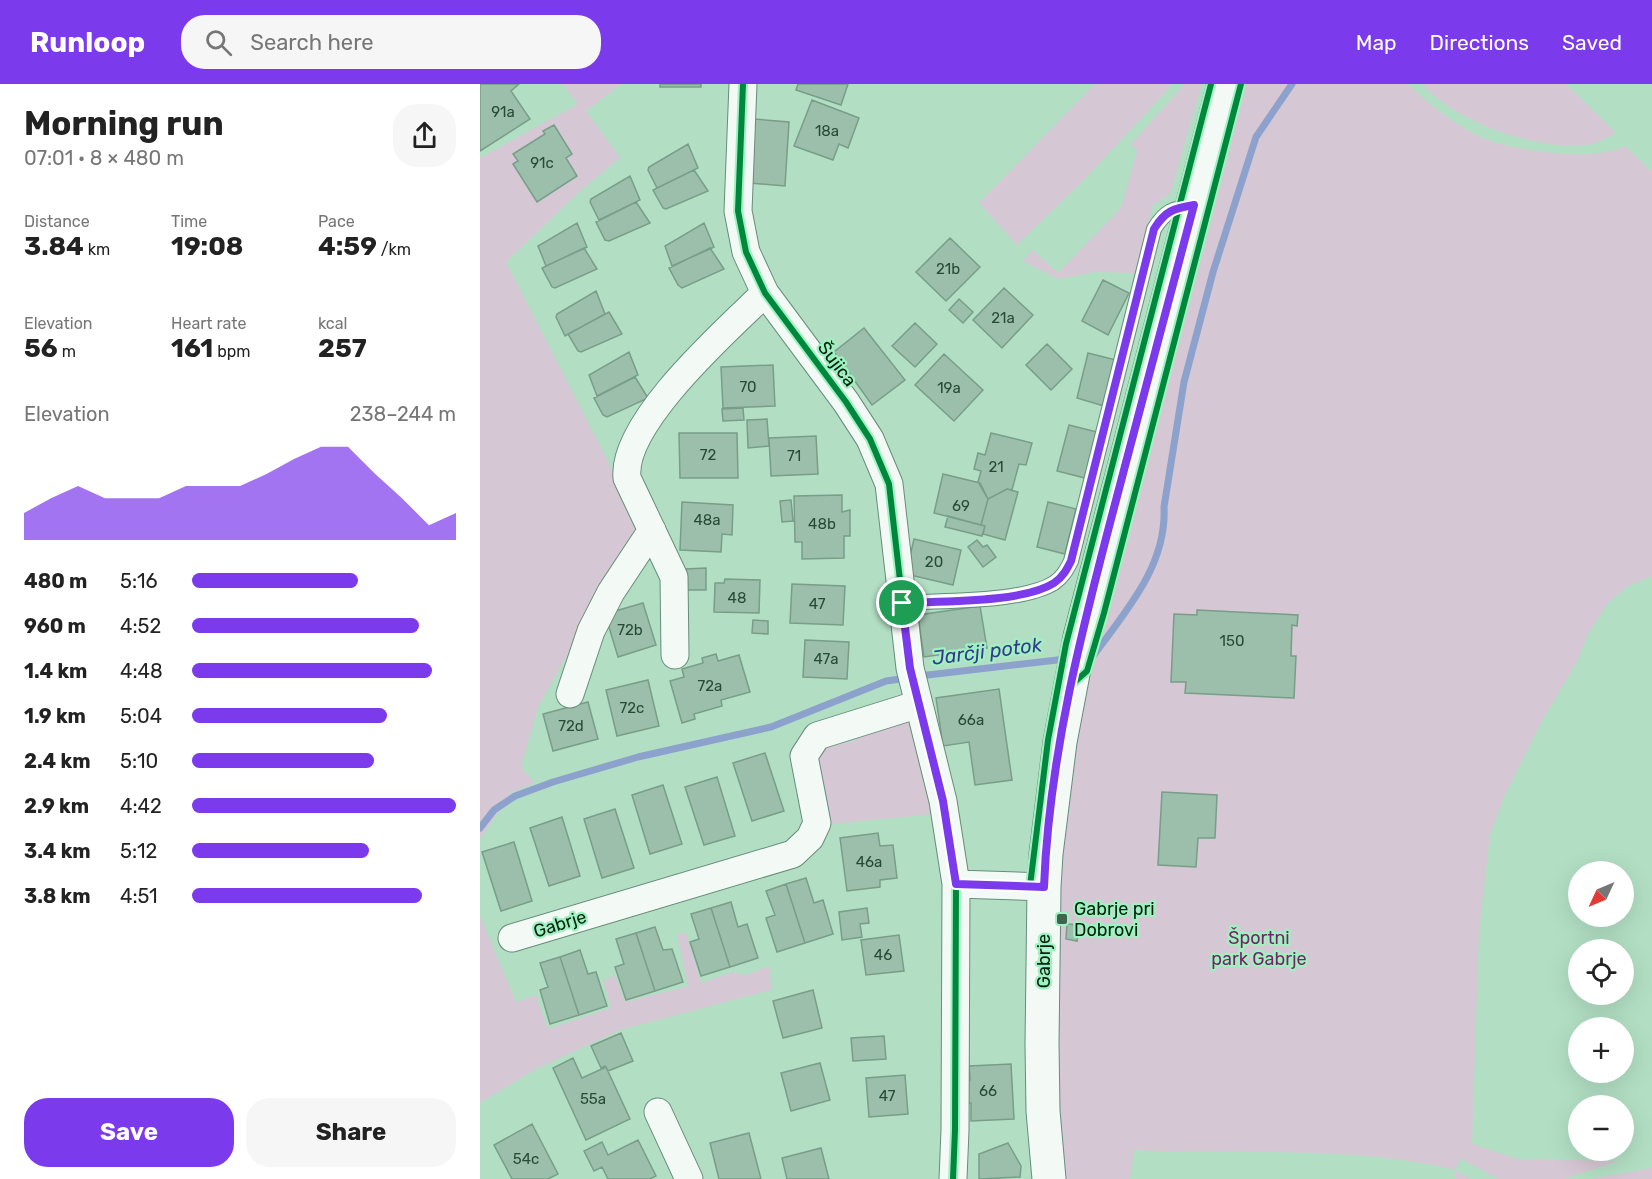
<!DOCTYPE html>
<html lang="en">
<head>
<meta charset="utf-8">
<style>
	:root { --surface:#fff; --page:#f6f6f6; --text:#222; --muted:#767676; --accent:#7c3aed }
	body { margin:0; font-family:Rubik,sans-serif; background:var(--page); color:var(--text); height:100vh; display:flex; flex-direction:column; font-size:22px; white-space:nowrap }
	* { box-sizing:border-box; margin:0 }
	p { font-size:20px; color:var(--muted) }
	.icon { flex:none; width:33px; height:33px; fill:none; stroke:currentColor; stroke-width:2; stroke-linecap:round; stroke-linejoin:round }
	.map { position:relative; flex:1; overflow:hidden }
	.details { display:flex; flex-direction:column; background:var(--surface); width:480px }
	.details>* { flex:none }
	.needle { width:39px; rotate:226deg }
	.tools { position:absolute; left:1088px; top:777px; display:grid; gap:12px }
	.tools a { display:grid; place-items:center; width:66px; height:66px; border-radius:50%; background:var(--surface); box-shadow:0 6px 24px #0002; font-size:30px }
	.pin { position:absolute; display:grid; place-items:center; width:51px; height:51px; color:#fff; margin:-26px; border:3px solid #fff; border-radius:50%; box-shadow:0 2px 6px #0007 }
	.round { display:grid; place-items:center; flex:none; width:63px; height:63px; border-radius:24px; background:var(--page) }
	.summary { display:flex; align-items:center; justify-content:space-between; height:102px; padding:0 24px }
	h1 { font-size:33px; font-weight:700; line-height:45px }
	.stats { display:grid; grid-template-columns:repeat(3,1fr); gap:9px; height:102px; padding:6px 24px }
	.stats div { display:grid; align-content:center }
	.stats b { font-size:26px; font-weight:700 }
	.stats small { font-size:16px; font-weight:400 }
	.stats p { font-size:16px }
	.chart { height:168px; padding:12px 24px }
	.chart p { display:flex; justify-content:space-between }
	.chart svg { width:100%; height:108px; margin-top:6px; fill:var(--accent); opacity:.7 }
	.action { display:flex; gap:12px; margin-top:auto; padding:12px 24px }
	.action a { flex:1; height:69px; border-radius:24px; background:var(--accent); color:#fff; font-size:24px; font-weight:700; line-height:69px; text-align:center }
	.action a+a { background:var(--page); color:var(--text) }
	ul { padding:0 24px; list-style:none; font-size:20px }
	li { display:grid; grid-template-columns:96px 72px 1fr; align-items:center; height:45px }
	li i { height:15px; border-radius:8px; background:var(--accent) }
	header { display:flex; align-items:center; gap:36px; box-sizing:border-box; height:84px; padding:0 30px; background:var(--accent); color:#fff }
	header strong { font-size:28px }
	nav { display:flex; gap:33px; margin-inline-start:auto; font-size:21px }
	.search { width:420px; height:54px; background:var(--page); display:flex; align-items:center; gap:15px; box-sizing:border-box; padding:0 21px; border-radius:24px; color:var(--muted); font-size:22px }
	main { display:flex; flex:1; min-height:0 }
	.map>svg:first-child { display:block }
</style>
</head>
<body>
<header>
<strong>Runloop</strong>
<div class="search"><svg class="icon" aria-label="search" viewBox="0 0 24 24"><circle cx="10" cy="10" r="6"/><path d="M15 15l6 6"/></svg>Search here</div>
<nav><a>Map</a><a>Directions</a><a>Saved</a></nav>
</header>
<main>
<section class="details">
<div class="summary"><div><h1>Morning run</h1><p>07:01 · 8 × 480 m</p></div><a class="round"><svg class="icon" aria-label="share" viewBox="0 0 24 24"><path d="M12 15V3M7 8l5-5 5 5M5 13v7h14v-7"/></svg></a></div>
<div class="stats">
<div><p>Distance</p><b>3.84<small> km</small></b></div>
<div><p>Time</p><b>19:08</b></div>
<div><p>Pace</p><b>4:59<small> /km</small></b></div>
</div>
<div class="stats">
<div><p>Elevation</p><b>56<small> m</small></b></div>
<div><p>Heart rate</p><b>161<small> bpm</small></b></div>
<div><p>kcal</p><b>257</b></div>
</div>
<div class="chart"><p><span>Elevation</span>238–244 m</p>
<svg viewBox="0 0 160 44" preserveAspectRatio="none"><path d="M0 44V33L10 27L20 22L30 27L40 27L50 27L60 22L70 22L80 22L90 17L100 11L110 6L120 6L130 17L140 27L150 38L160 33V44z"/></svg>
</div>
<ul>
<li><b>480 m</b>5:16<i style="width:63%"></i></li>
<li><b>960 m</b>4:52<i style="width:86%"></i></li>
<li><b>1.4 km</b>4:48<i style="width:91%"></i></li>
<li><b>1.9 km</b>5:04<i style="width:74%"></i></li>
<li><b>2.4 km</b>5:10<i style="width:69%"></i></li>
<li><b>2.9 km</b>4:42<i style="width:100%"></i></li>
<li><b>3.4 km</b>5:12<i style="width:67%"></i></li>
<li><b>3.8 km</b>4:51<i style="width:87%"></i></li>
</ul>
<div class="action"><a>Save</a><a>Share</a></div>
</section>
<div class="map">
<svg width="1172" height="1095" viewBox="0 0 1172 1095">
	<rect width="100%" height="100%" fill="#b2dfc4"/>
	<path fill="#d5c7d3" d="M83,0H141L106,27L140,74L101,106L26,178L160,440L58,623L41,683L54,699L29,710L30,720L20,726L0,755V74L98,20Z
		M615,0H693L604,96L537,161L499,119Z
		M705,0H722L690,110L673,121L655,189L615,188L579,195L543,177L553,166L578,189L641,124L657,67L651,60Z
		M765,0H928C948,20 973,39 998,52C1030,67 1115,79 1145,62L1172,88V492L1148,502L1128,519L1108,550L1097,578L1062,637L1024,713L1010,751L999,847L992,1060L1038,1075L1139,1077L1084,1095H1019L981,1075L975,1086L991,1095H976L975,1086C873,1061 758,1071 654,1066L650,1095H582L575,913L579,759L609,571L654,424Z
		M942,0H1086L1136,49C1127,54 1117,60 1106,61C1055,66 977,39 942,0Z
		M427,638L436,646L455,730L349,740L338,683L339,664L350,655L354,662L377,656L375,649Z
		M0,832L36,918L56,911L68,945L131,924L123,897L135,891L145,918L208,902L197,850L206,849L221,899L253,888L265,891L290,882L291,906L140,946L56,985L0,1019Z
		M1172,1084V1095H1110Z"/>
	<g fill="none" stroke-linecap="round" stroke-linejoin="round">
		<path stroke="#8da1cd" stroke-width="7" d="M606,575H611C644,529 687,483 684,423L704,298L733,188L776,53L812,0
			M439,592L586,575
			M0,744L14,726L35,712L73,698L158,673L291,643L406,597L428,594"/>
	</g>
	<path fill="#9bbfaa" stroke="#789d88" stroke-width="1.5" d="M0,0H39L31,7L50,35L0,67Z
		M180,0H221V3H180Z
		M318,0H368L361,21L316,6Z
		M332,16L379,34L368,64L359,60L353,76L314,62Z
		M274,35L309,38L305,102L270,99Z
		M74,41L92,70L86,74L97,92L57,118L33,80L38,77L33,70L65,50L63,47Z
		M208,60L218,84L177,104L168,86L169,83Z
		M214,86L228,107L186,125L183,124L173,106Z
		M150,92L160,116L119,136L110,118L111,115Z
		M156,118L170,139L129,157L125,156L116,138Z
		M97,139L107,163L66,182L58,162Z
		M224,139L234,163L192,182L185,162Z
		M470,154L500,183L466,217L436,188Z
		M104,164L117,185L75,204L72,203L62,184Z
		M230,164L244,185L202,204L198,201L189,184Z
		M623,196L649,209L628,251L602,237Z
		M524,204L553,231L522,264L493,236Z
		M116,207L125,230L85,252L76,233L77,230Z
		M479,215L493,228L483,239L469,226Z
		M129,228L142,250L101,268L98,267L88,250Z
		M435,239L457,260L435,283L412,262Z
		M384,244L425,296L392,321L354,268Z
		M567,260L592,285L571,306L546,281Z
		M149,268L158,291L117,312L109,291Z
		M608,269L636,276L624,322L597,314Z
		M464,270L503,306L474,337L435,301Z
		M293,281L295,322L243,324L241,283Z
		M155,293L168,314L127,333L123,331L114,314Z
		M263,324L264,336L243,337L242,325Z
		M287,335L289,362L268,364L267,336Z
		M589,341L617,348L605,394L577,387Z
		M199,349H257L258,394H200Z
		M511,349L552,359L546,381L539,380L532,406L527,405L508,415L498,398L501,387L494,385L498,369L505,371Z
		M336,352L338,390L291,392L289,354Z
		M463,390L500,399L508,415L501,441L454,429Z
		M527,405L538,408L525,456L503,450L505,442L501,441L508,415Z
		M362,411V428L370,426V452H364V474L322,475V458H315L314,412Z
		M311,416L313,437L302,438L300,417Z
		M202,418L253,421L252,451L242,450L241,468L200,466Z
		M568,418L596,425L585,470L557,463Z
		M468,432L505,442L502,452L465,443Z
		M434,455L481,466L473,501L426,490Z
		M497,456L503,463L507,461L516,473L503,483L488,463Z
		M226,484V506H205L206,485Z
		M245,495L280,496L279,529L234,528L235,499H244Z
		M312,500L365,502L363,541L310,539Z
		M163,519L176,561L138,573L125,530Z
		M500,522L507,564L444,573L438,531Z
		M717,526L818,531L817,542L812,541L811,572H816L814,614L705,609L706,598H691L694,530L717,531Z
		M273,536L288,537V550L272,549Z
		M325,556L369,558L367,595L323,593Z
		M236,570L238,577L259,571L270,608L241,616L242,622L214,630L215,635L202,639L190,597L204,593L202,585L223,579L222,574Z
		M168,596L179,642L137,652L126,606Z
		M519,605L532,696L495,701L489,658L463,662L456,614Z
		M108,618L118,655L73,667L63,630Z
		M285,669L304,727L272,737L253,679Z
		M237,693L255,752L224,761L205,703Z
		M183,701L202,760L170,770L152,711Z
		M682,708L737,711L735,754H718L716,783L678,781Z
		M135,725L154,784L122,794L104,735Z
		M82,733L100,792L69,802L50,744Z
		M398,749L400,762L413,761L417,794L400,796V803L367,807L360,754Z
		M34,758L52,817L21,827L2,768Z
		M326,794L334,819L343,816L353,850L325,859L306,800Z
		M306,800L325,859L297,868L286,834L295,831L286,807Z
		M251,818L258,843L267,840L278,874L250,883L231,824Z
		M231,824L250,883L221,892L210,858L219,855L211,830Z
		M387,824L389,839L380,840L382,853L362,856L359,828Z
		M587,840L599,841L597,857L586,855Z
		M175,843L183,866L192,865L203,898L175,907L156,849Z
		M156,849L175,907L146,916L135,883L144,880L136,855Z
		M419,851L424,887L386,891L381,856Z
		M100,866L108,890L116,888L127,922L99,931L80,873Z
		M80,873L99,931L70,940L60,906L68,903L60,879Z
		M333,906L342,944L303,954L293,917Z
		M141,949L153,977L128,987L125,982L121,984L111,962Z
		M404,952L406,975L373,977L371,954Z
		M93,974L102,994L126,983L150,1035L106,1056L73,984Z
		M340,979L350,1016L311,1027L301,989Z
		M531,980L534,1035L491,1037V1019H484L483,996H490L489,982Z
		M425,991L428,1030L389,1033L386,994Z
		M52,1040L78,1090L68,1095H32L14,1061Z
		M269,1049L281,1095H239L230,1059Z
		M158,1056L176,1092L170,1095H128L122,1083L114,1087L104,1067L122,1058L128,1071Z
		M528,1059L541,1082L540,1093L499,1095V1070Z
		M341,1064L349,1095H307L302,1074Z"/>
	<g fill="none" stroke-linecap="round" stroke-linejoin="round">
		<g stroke="#668d79" stroke-width="16">
			<path id="lane" d="M422,519C461,516 542,519 574,499C583,493 587,485 591,477L674,145C685,127 693,124 713,122"/>
		</g>
		<g stroke="#668d79" stroke-width="29">
			<path id="street" d="M263,0L258,127L266,168L285,209L366,318L390,355L409,400L430,584L463,717L476,800L475,1046L473,1095
				M195,571L194,493L147,394C141,339 247,246 285,209
				M90,610L111,547L131,508L172,446
				M476,800L564,803
				M32,854L313,770L330,754L337,739L324,672L337,652L439,620
				M178,1028L209,1095"/>
		</g>
		<g stroke="#668d79" stroke-width="35">
			<path id="secondary" d="M569,1095L563,1027L562,960L564,803L566,770L580,658L600,553L744,0"/>
		</g>
		<use href="#lane" stroke="#f3faf6" stroke-width="14"/>
		<use href="#street" stroke="#f3faf6" stroke-width="27"/>
		<use href="#secondary" stroke="#f3faf6" stroke-width="33"/>
		<g stroke="#9ff2c0" stroke-width="10">
			<path id="cycleway" d="M263,0L258,127L266,168L285,209L366,318L390,355L409,400L430,584L463,717L476,800L475,1046L473,1095
				M590,602L607,587L624,529L761,0
				M550,802L568,656L586,560L731,0"/>
		</g>
		<use href="#cycleway" stroke="#00873e" stroke-width="6"/>
	</g>
	<g fill="none" stroke-linecap="round" stroke-linejoin="round">
		<g stroke="#fff" stroke-width="12">
			<path id="route" d="M714,121C688,221 661,320 635,420C602,545 569,672 564,803L476,800L463,717L430,584L422,519C461,517 543,519 574,499C583,493 587,485 591,477L674,145C685,127 694,124 714,121Z"/>
		</g>
		<use href="#route" stroke="#7c3aed" stroke-width="8"/>
	</g>
	<rect fill="#3e644f" stroke="#9ff2c0" stroke-width="2" x="576" y="829" width="12" height="12" rx="3"/>
	<g text-anchor="middle" dominant-baseline="central" stroke-width="4.5" stroke-linejoin="round" paint-order="stroke">
		<g font-size="15" fill="#274936">
			<text x="23" y="28">91a</text>
			<text x="347" y="47">18a</text>
			<text x="62" y="79">91c</text>
			<text x="468" y="185">21b</text>
			<text x="523" y="234">21a</text>
			<text x="268" y="303">70</text>
			<text x="469" y="304">19a</text>
			<text x="228" y="371">72</text>
			<text x="314" y="372">71</text>
			<text x="516" y="383">21</text>
			<text x="481" y="422">69</text>
			<text x="227" y="436">48a</text>
			<text x="342" y="440">48b</text>
			<text x="454" y="478">20</text>
			<text x="257" y="514">48</text>
			<text x="337" y="520">47</text>
			<text x="150" y="546">72b</text>
			<text x="752" y="557">150</text>
			<text x="346" y="575">47a</text>
			<text x="230" y="602">72a</text>
			<text x="152" y="624">72c</text>
			<text x="491" y="636">66a</text>
			<text x="91" y="642">72d</text>
			<text x="389" y="778">46a</text>
			<text x="403" y="871">46</text>
			<text x="508" y="1007">66</text>
			<text x="407" y="1012">47</text>
			<text x="113" y="1015">55a</text>
			<text x="46" y="1075">54c</text>
		</g>
		<g font-size="18" fill="#002210" stroke="#9ff2c0">
			<text transform="translate(357 280) rotate(53)">Šujica</text>
			<text transform="translate(80 840) rotate(-17)">Gabrje</text>
			<text transform="translate(564 877) rotate(-90)">Gabrje</text>
		</g>
		<g font-size="18" fill="#002210" stroke="#9ff2c0" text-anchor="start">
			<text x="594" y="825">Gabrje pri<tspan x="594" dy="21">Dobrovi</tspan></text>
		</g>
		<g font-size="18" fill="#762365" stroke="#9ff2c0">
			<text x="779" y="854">Športni<tspan x="779" dy="21">park Gabrje</tspan></text>
		</g>
		<g font-size="20" font-style="italic" fill="#37398f" stroke="#9ff2c0">
			<text transform="translate(507 567) rotate(-7)">Jarčji potok</text>
		</g>
	</g>
</svg>
<div class="tools">
<a><svg class="needle" viewBox="-14 -14 28 28"><path d="M0-13l5 13h-10z" fill="#e53935"/><path d="M0 13l5-13h-10z" fill="#767676"/></svg></a>
<a><svg class="icon" aria-label="locate" viewBox="0 0 24 24"><circle cx="12" cy="12" r="6"/><path d="M12 2v4M12 18v4M2 12h4M18 12h4"/></svg></a>
<a>+</a>
<a>−</a>
</div>
<div class="pin" style="left:422px;top:519px;background:#1e9e55"><svg class="icon" aria-label="arrive" viewBox="0 0 24 24"><path d="M6 21V4h12l-3 4 3 4H6"/></svg></div>
</div>
</main>
</body>
</html>
